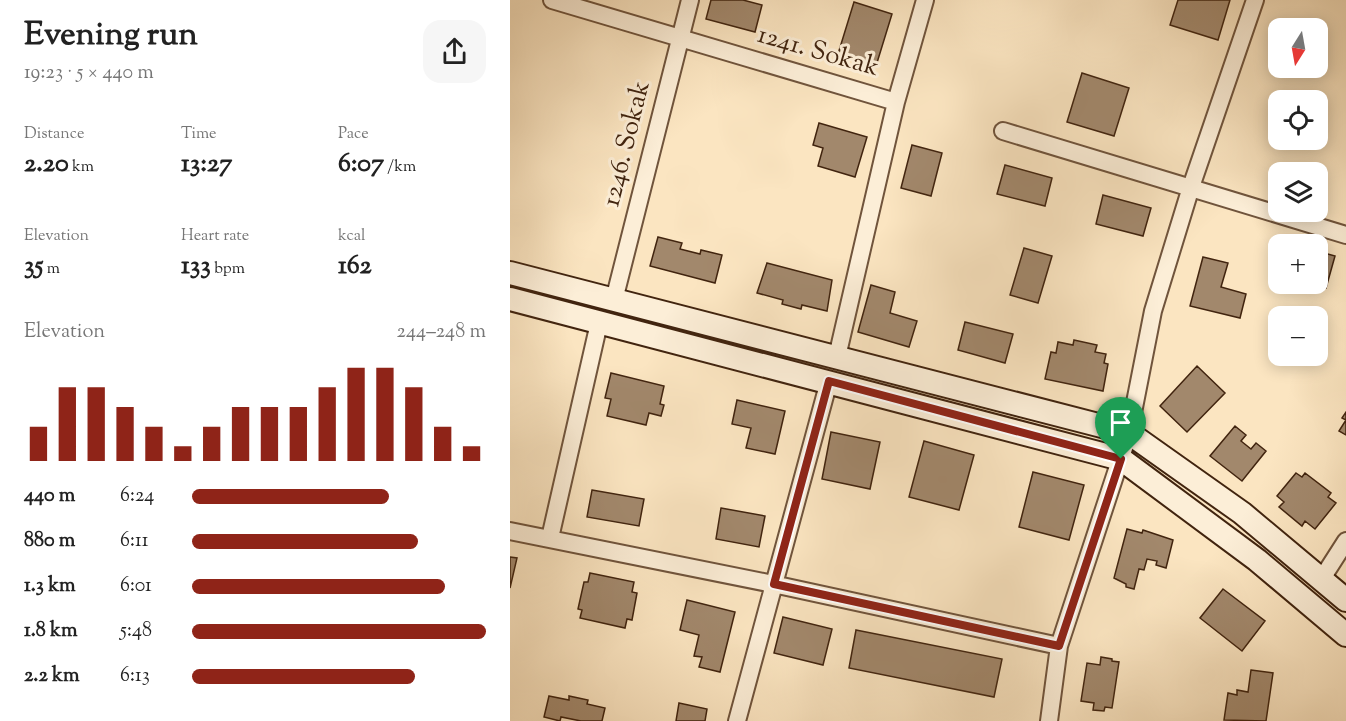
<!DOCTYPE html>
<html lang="en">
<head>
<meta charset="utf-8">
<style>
	:root { --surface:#fff; --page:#f6f6f6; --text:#222; --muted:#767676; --accent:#8f2418 }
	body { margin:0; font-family:"Sorts Mill Goudy",serif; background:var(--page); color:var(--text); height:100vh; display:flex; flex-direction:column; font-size:22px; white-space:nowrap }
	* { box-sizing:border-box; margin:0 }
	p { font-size:20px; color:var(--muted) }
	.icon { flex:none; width:33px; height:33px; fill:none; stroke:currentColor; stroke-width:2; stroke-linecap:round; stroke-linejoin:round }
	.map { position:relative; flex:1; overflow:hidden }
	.details { display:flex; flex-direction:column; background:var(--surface); width:510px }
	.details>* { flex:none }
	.needle { width:39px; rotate:191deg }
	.tools { position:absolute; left:758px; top:18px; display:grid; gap:12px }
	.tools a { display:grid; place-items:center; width:60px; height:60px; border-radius:12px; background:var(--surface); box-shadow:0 3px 15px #0003; font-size:30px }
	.pin { position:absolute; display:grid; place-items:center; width:51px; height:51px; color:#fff; margin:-62px -26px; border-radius:50% 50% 50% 0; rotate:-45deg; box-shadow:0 0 6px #0007 }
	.pin .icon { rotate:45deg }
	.round { display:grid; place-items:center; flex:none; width:63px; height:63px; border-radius:18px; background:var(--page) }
	.overview { display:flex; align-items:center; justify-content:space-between; height:102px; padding:0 24px }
	h1 { font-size:33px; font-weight:800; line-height:45px }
	.metrics { display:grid; grid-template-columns:repeat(3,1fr); gap:9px; height:102px; padding:6px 24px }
	.metrics div { display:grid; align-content:center }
	.metrics b { font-size:26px; font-weight:800 }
	.metrics small { font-size:16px; font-weight:400 }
	.metrics p { font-size:16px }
	.chart { height:168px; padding:12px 24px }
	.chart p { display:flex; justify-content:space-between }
	.chart svg { width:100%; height:108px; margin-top:6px; stroke:var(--accent); stroke-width:6 }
	ul { padding:0 24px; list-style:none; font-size:20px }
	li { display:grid; grid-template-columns:96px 72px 1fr; align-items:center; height:45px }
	li i { height:15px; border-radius:8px; background:var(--accent) }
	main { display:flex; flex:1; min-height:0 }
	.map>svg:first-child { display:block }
</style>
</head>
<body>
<main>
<section class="details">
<div class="overview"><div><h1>Evening run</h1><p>19:23 · 5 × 440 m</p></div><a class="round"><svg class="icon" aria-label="share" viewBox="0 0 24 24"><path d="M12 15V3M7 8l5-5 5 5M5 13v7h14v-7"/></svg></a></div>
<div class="metrics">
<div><p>Distance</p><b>2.20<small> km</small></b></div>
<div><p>Time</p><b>13:27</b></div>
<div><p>Pace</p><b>6:07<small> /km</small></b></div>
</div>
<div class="metrics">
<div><p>Elevation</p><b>35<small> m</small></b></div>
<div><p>Heart rate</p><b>133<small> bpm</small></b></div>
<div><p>kcal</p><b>162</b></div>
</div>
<div class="chart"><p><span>Elevation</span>244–248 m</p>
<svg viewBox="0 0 160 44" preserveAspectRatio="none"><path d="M5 44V30M15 44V14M25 44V14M35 44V22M45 44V30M55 44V38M65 44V30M75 44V22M85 44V22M95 44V22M105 44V14M115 44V6M125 44V6M135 44V14M145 44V30M155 44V38"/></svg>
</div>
<ul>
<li><b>440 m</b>6:24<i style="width:67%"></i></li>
<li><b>880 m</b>6:11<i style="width:77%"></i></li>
<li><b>1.3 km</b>6:01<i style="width:86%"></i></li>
<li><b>1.8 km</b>5:48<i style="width:100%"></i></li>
<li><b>2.2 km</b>6:13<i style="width:76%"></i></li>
</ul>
</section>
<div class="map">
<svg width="836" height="721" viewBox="0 0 836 721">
	<rect width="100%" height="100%" fill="#fbe5c1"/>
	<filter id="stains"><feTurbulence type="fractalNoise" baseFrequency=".00333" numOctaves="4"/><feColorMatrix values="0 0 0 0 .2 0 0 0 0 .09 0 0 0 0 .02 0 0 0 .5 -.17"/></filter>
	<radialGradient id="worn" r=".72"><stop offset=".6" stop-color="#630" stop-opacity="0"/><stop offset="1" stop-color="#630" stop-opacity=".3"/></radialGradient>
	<path fill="#a2886c" stroke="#41240f" stroke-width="1.5" d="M201,0H233L252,5L245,32L196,19Z
		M668,0H720L708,40L660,25Z
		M344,2L382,14L366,66L328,54Z
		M572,73L619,88L604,136L557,122Z
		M309,123L357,137L345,177L308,166L313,148L303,145Z
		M402,145L432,153L421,196L391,188Z
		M495,165L542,178L535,206L487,194Z
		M593,195L641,208L633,236L586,224Z
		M148,237L172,243L170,249L190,254L191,250L212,255L205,283L140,266Z
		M514,248L542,256L528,303L500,295Z
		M807,251L825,256L816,288L800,284H807Z
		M693,257L718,263L711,287L736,294L730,318L680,306Z
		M257,263L322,280L317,311L292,305L291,309L272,304L273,300L247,293Z
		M361,285L385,292L380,313L407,321L399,347L348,332Z
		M455,322L503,334L495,363L448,350Z
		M564,340L587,345L585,352L596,354L594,363L598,364L593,391L535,379L541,352L546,353L548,342L563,345Z
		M687,366L715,393L677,432L650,406Z
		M101,373L154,386L150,404L154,405L151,416L139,413L136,425L97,416L101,399L95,398Z
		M227,400L275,411L265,454L236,448L241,428L222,424Z
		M836,412V435L829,431L836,420L832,418Z
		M725,426L736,435L731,441L741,449L746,443L756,451L732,481L700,456Z
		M321,432L370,442L360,489L312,479Z
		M414,441L464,455L449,510L399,497Z
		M523,472L574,485L559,540L509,527Z
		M786,473L792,477L795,473L821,493L818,497L826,503L805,529L795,521L792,526L769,507L774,502L767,496Z
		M82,490L134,499L129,526L77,517Z
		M211,508L255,516L249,547L206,539Z
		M617,529L632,533L633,530L663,540L656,568L646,565L647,561L637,559L634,570L629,569L624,589L616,587V584L604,578Z
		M0,557L7,558L0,588Z
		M80,573L124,582L122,592L127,593L122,620L117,619L115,628L70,618L72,610L68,609L74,582H78Z
		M713,589L755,621L732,651L690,618Z
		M177,600L225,612L210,672L189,667L192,657L184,656L189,635L170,630Z
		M273,617L322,629L313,665L264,653Z
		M346,630L492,659L484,697L339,668Z
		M591,657L602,659V661L609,662L602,708L595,707L594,711L583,710L584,703L571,701L577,663L590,665Z
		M741,670L763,673L756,721L714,720L718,693L727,695V690L738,692Z
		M39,696L59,700V696L78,700L77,704L95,708L92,721H71L51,717L50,721L34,717Z
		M169,703L197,709L195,721H166Z"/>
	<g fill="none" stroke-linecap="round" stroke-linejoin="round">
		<g stroke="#70543c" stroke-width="20">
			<path id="minor" d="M42,0L386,102
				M493,131L836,235
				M104,300L180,0
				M327,357L386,102L415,0
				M0,531L263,584L549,646
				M40,538L89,323
				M811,580L836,541
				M227,721L319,381
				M539,721L549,646L619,433L643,311L681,187L745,0"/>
		</g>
		<g stroke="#41240f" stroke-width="26">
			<path id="secondary" d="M0,273L619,433L732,513L836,600
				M0,299L611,459L747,560L836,635"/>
		</g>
		<use href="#minor" stroke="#fceed7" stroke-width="16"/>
		<use href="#secondary" stroke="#fceed7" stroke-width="22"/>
	</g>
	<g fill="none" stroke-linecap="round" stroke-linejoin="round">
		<g stroke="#fff" stroke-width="12">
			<path id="route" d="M319,381L611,459L549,646L264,584Z"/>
		</g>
		<use href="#route" stroke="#8f2418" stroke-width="8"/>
	</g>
	<g text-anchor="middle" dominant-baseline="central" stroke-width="6" stroke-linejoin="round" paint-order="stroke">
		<g font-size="26" fill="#41240f" stroke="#fceed7">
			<text transform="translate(308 52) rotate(16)">1241. Sokak</text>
			<text transform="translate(117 144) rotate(-76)">1246. Sokak</text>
		</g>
	</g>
	<rect width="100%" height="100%" filter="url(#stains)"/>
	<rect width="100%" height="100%" fill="url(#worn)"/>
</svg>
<div class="tools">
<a><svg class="needle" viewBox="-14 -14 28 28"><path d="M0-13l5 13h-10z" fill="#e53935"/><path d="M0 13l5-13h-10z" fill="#767676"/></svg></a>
<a><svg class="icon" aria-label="locate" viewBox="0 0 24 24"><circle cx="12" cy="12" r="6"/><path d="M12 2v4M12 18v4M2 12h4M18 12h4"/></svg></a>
<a><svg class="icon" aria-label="layers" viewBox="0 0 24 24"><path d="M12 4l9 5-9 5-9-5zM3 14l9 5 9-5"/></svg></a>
<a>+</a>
<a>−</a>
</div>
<div class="pin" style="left:611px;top:459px;background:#1e9e55"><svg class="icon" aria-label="arrive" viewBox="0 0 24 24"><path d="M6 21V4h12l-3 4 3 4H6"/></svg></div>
</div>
</main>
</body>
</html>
